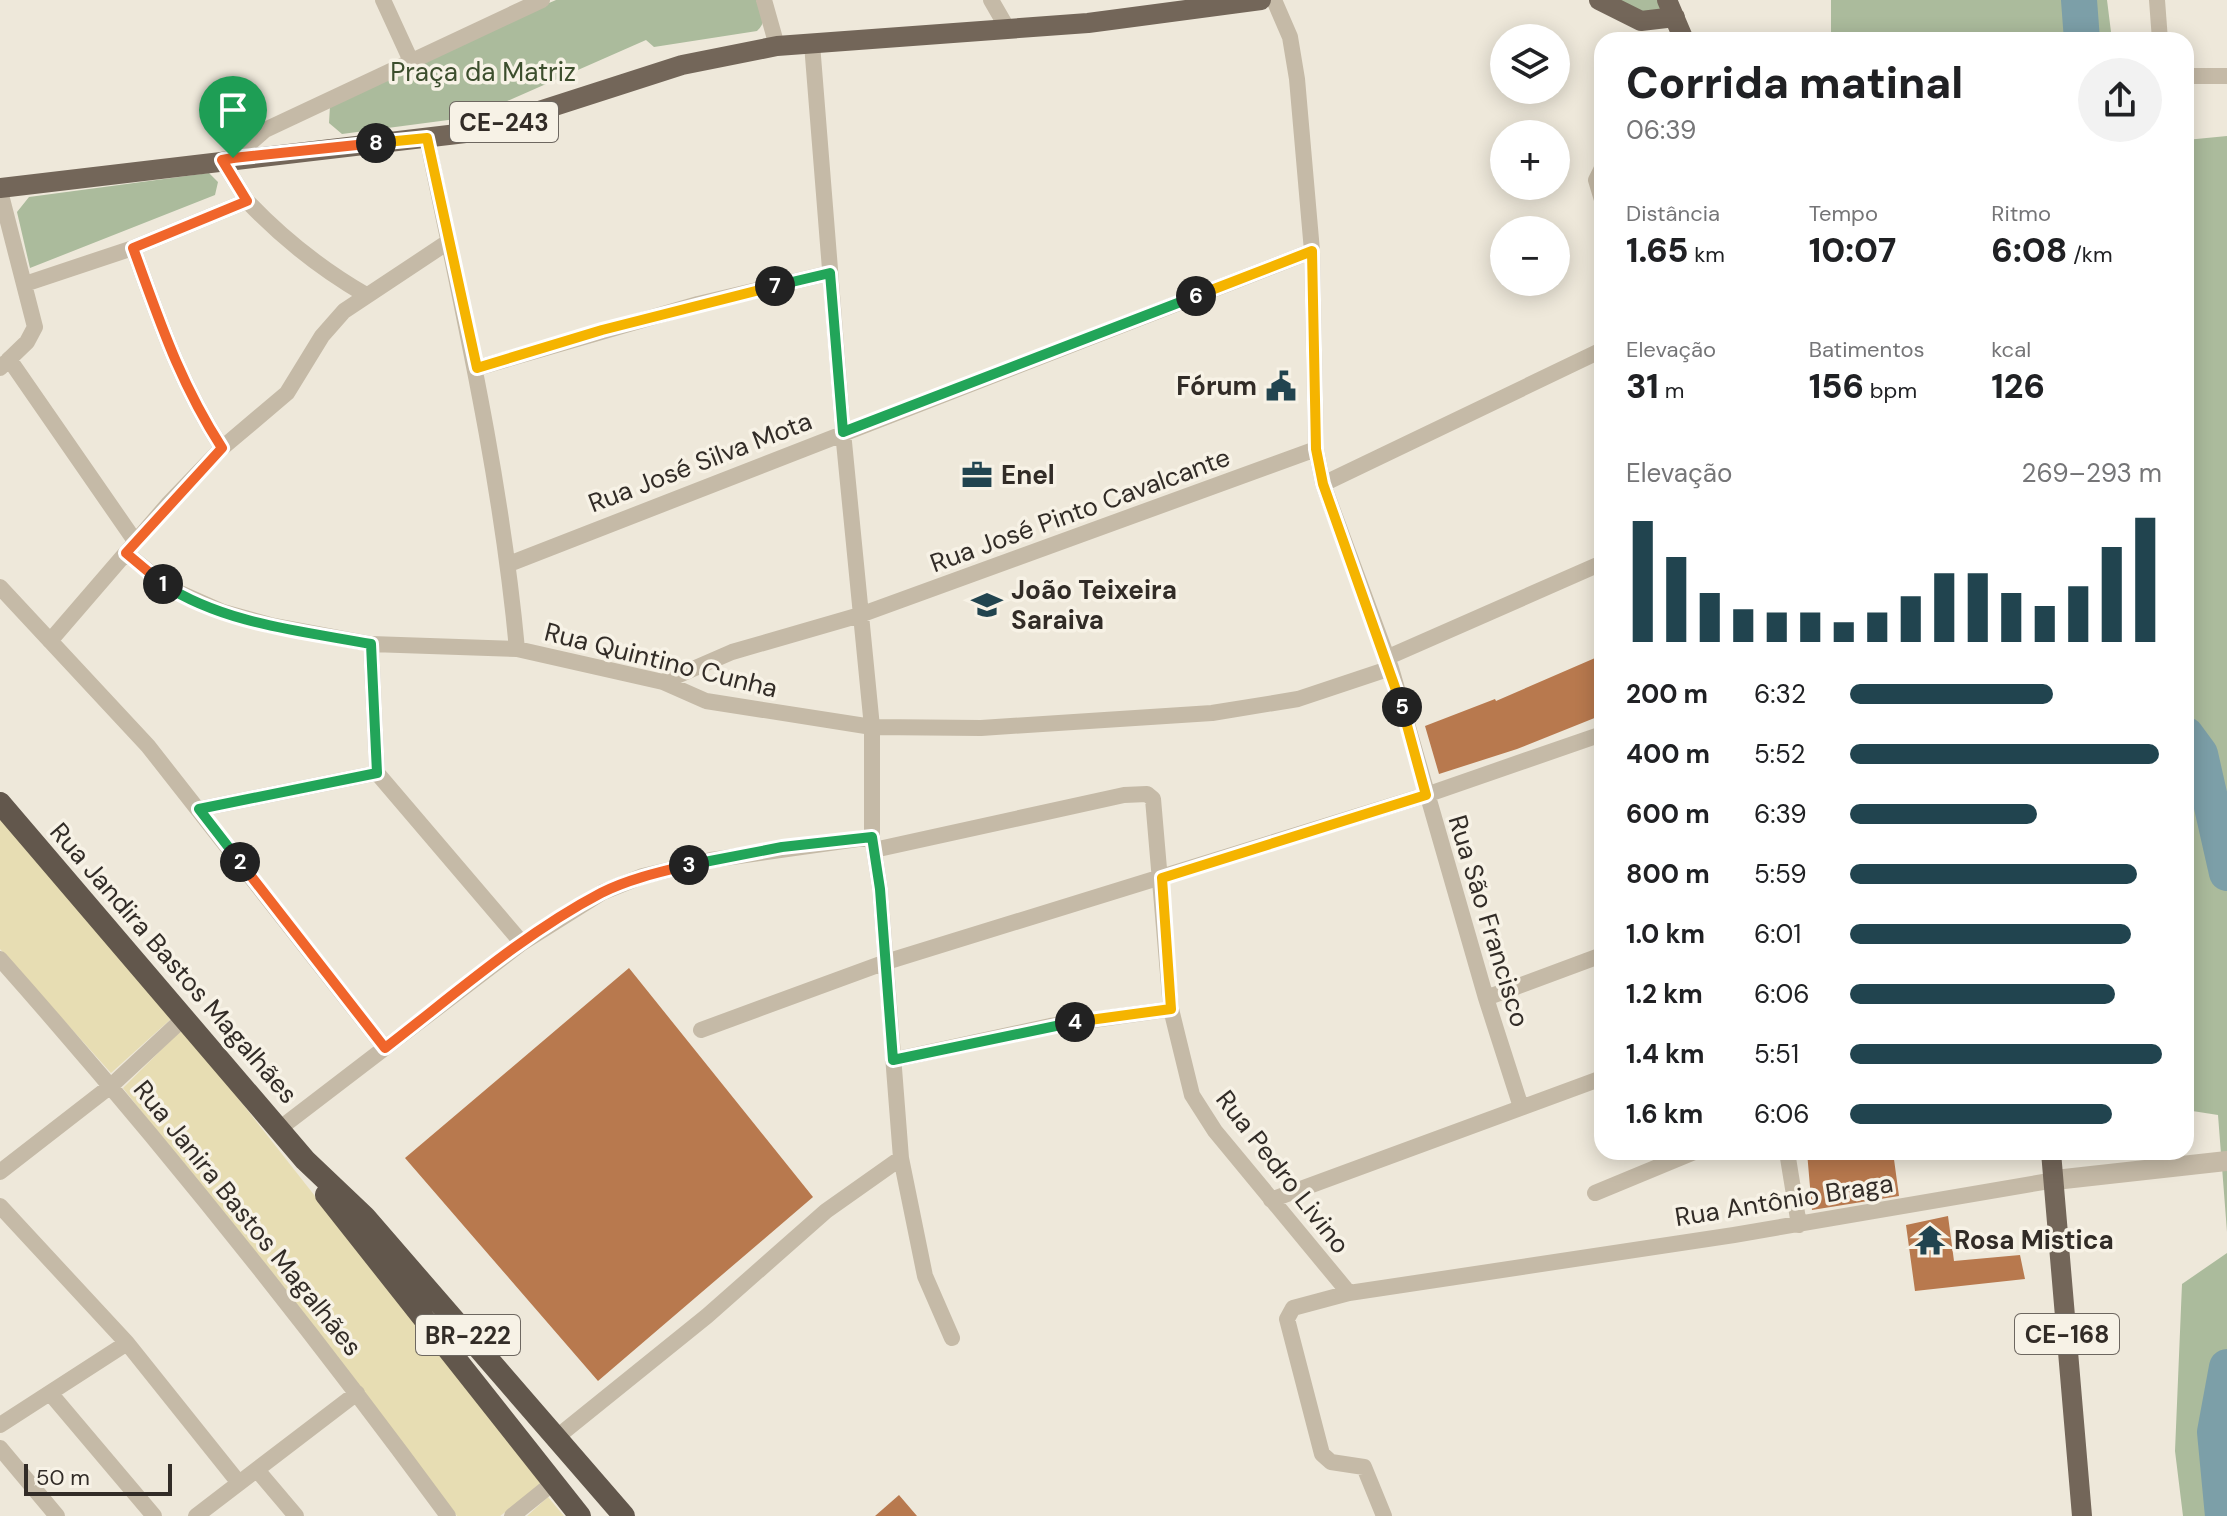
<!DOCTYPE html>
<html lang="pt">
<head>
<meta charset="utf-8">
<style>
	:root { --surface:#fff; --page:#f2f2f2; --text:#202124; --muted:#757577; --accent:#21444f }
	body { margin:0; font-family:"DM Sans",sans-serif; background:var(--page); color:var(--text); height:100vh; display:flex; flex-direction:column; font-size:30px; white-space:nowrap }
	* { box-sizing:border-box; margin:0 }
	p { font-size:26px; color:var(--muted) }
	.icon { flex:none; width:44px; height:44px; fill:none; stroke:currentColor; stroke-width:2; stroke-linecap:round; stroke-linejoin:round }
	.map { position:relative; flex:1; overflow:hidden }
	.sheet { position:absolute; left:1594px; top:32px; width:600px; height:1128px; display:flex; flex-direction:column; background:var(--surface); border-radius:24px; box-shadow:0 4px 20px #0003 }
	.sheet>* { flex:none }
	.fabs { position:absolute; left:1490px; top:24px; display:grid; gap:16px }
	.fabs a { display:grid; place-items:center; width:80px; height:80px; border-radius:50%; background:var(--surface); box-shadow:0 4px 20px #0003; font-size:40px }
	.scale { position:absolute; left:24px; bottom:20px; width:148px; box-sizing:border-box; padding-left:8px; border:4px solid #322c27; border-top:0; font-size:22px; line-height:28px; white-space:nowrap; color:#322c27; -webkit-text-stroke:6px #f7f2e6; paint-order:stroke }
	.pin { position:absolute; display:grid; place-items:center; width:68px; height:68px; color:#fff; margin:-82px -34px; border-radius:50% 50% 50% 0; rotate:-45deg; box-shadow:0 0 8px #0007 }
	.pin .icon { rotate:45deg }
	.km { position:absolute; width:40px; height:40px; margin:-20px; border-radius:50%; background:#222; color:#fff; font-size:22px; line-height:40px; text-align:center }
	.round { display:grid; place-items:center; flex:none; width:84px; height:84px; border-radius:42px; background:var(--page) }
	.head { display:flex; align-items:center; justify-content:space-between; height:136px; padding:0 32px }
	h1 { font-size:44px; font-weight:800; line-height:60px }
	.metrics { display:grid; grid-template-columns:repeat(3,1fr); gap:12px; height:136px; padding:8px 32px }
	.metrics div { display:grid; align-content:center }
	.metrics b { font-size:34px; font-weight:800 }
	.metrics small { font-size:22px; font-weight:400 }
	.metrics p { font-size:22px }
	.chart { height:224px; padding:16px 32px }
	.chart p { display:flex; justify-content:space-between }
	.chart svg { width:100%; height:144px; margin-top:8px; stroke:var(--accent); stroke-width:6 }
	ul { padding:0 32px; list-style:none; font-size:26px }
	li { display:grid; grid-template-columns:128px 96px 1fr; align-items:center; height:60px }
	li i { height:20px; border-radius:10px; background:var(--accent) }
	.map>svg:first-child { display:block }
</style>
</head>
<body>
<div class="map">
<svg width="2227" height="1516" viewBox="0 0 2227 1516">
	<rect width="100%" height="100%" fill="#eee8da"/>
	<path fill="#abbb9c" d="M556,0H756C762,12 768,21 757,31L654,47L646,40L471,117L342,134L329,123L330,106L411,63Z
		M1615,0H1657L1662,10L1647,19Z
		M1831,0H2107L2112,40H1837L1831,33Z
		M2227,136V1232L2218,1115L2186,1110V140Z
		M209,173L218,182L215,195L30,268L17,212L29,197Z
		M2227,1253V1516H2183L2175,1451L2182,1284Z"/>
	<path fill="#e7ddb3" d="M0,816L172,1018L111,1073L0,949Z
		M183,1028L542,1485L500,1516H457L123,1088Z
		M548,1497L564,1516H527Z"/>
	<g fill="none" stroke-linecap="round" stroke-linejoin="round">
		<path stroke="#7c9fa8" stroke-width="36" d="M2079,0L2082,40
			M2186,735L2200,754L2227,873
			M2223,1516L2215,1432L2227,1367"/>
	</g>
	<path fill="#b8794e" d="M1602,655V715L1517,749L1439,774L1425,726L1495,699L1496,701Z
		M629,968L813,1197L598,1381L405,1158Z
		M1807,1152H1893L1899,1196L1812,1210Z
		M1948,1216L1954,1261L2020,1255L2025,1279L1915,1291L1906,1225Z
		M899,1495L917,1516H875Z"/>
	<g fill="none" stroke-linecap="round" stroke-linejoin="round">
		<path stroke="#c5baa7" stroke-width="16" d="M383,0L411,61
			M764,0L777,46
			M991,0L1006,26
			M1274,0L1290,37L1297,79L1312,251L1316,449L1323,484L1391,668L1486,998L1521,1107
			M2157,0L2160,40
			M812,44L843,432L872,727V837L880,889L901,1158L925,1276L952,1338
			M2186,76H2227
			M427,138C462,308 501,476 517,649
			M233,158L265,130L542,0
			M1602,168L1596,180L1602,200
			M0,191L35,327L27,342L0,368
			M247,201C284,240 321,269 366,295
			M133,248C160,322 179,381 222,448
			M25,284L133,248L247,201L222,160
			M9,359L135,541
			M477,368L698,304L830,273
			M1323,484L1602,350
			M126,553L169,588L223,612L270,625L371,644L517,649L663,682L706,701L872,727L981,728L1212,713L1298,699L1391,668
			M509,564L1312,251
			M0,587L148,746L385,1048
			M50,641L169,503L222,448L287,393L322,336L344,311L448,242
			M371,644L377,773
			M1386,658L1602,563
			M663,682L732,652L860,615L1316,449
			M199,809L377,773L522,943
			M874,850L1124,795L1147,794L1153,799L1171,1009L1192,1095L1215,1131L1349,1293
			M0,959C158,1137 307,1324 448,1516
			M1486,998L1602,955
			M701,1030L886,962L1426,795L1602,734
			M893,1060L1050,1026L1171,1009
			M279,1129L522,943L603,892L643,876L711,860L872,837
			M1787,1152L1799,1225
			M0,1172L112,1085L184,1018
			M1595,1193L1694,1152
			M1271,1200L1602,1078
			M0,1206L127,1343L239,1483
			M50,1393L154,1516
			M0,1425L127,1343
			M557,1437L707,1316L826,1211L901,1158
			M0,1448L57,1516
			M257,1470L296,1516
			M196,1516L357,1393
			M512,1516L553,1483
			M1384,1516L1364,1467L1331,1462L1322,1454L1287,1319L1293,1308L1349,1293L1734,1235L2055,1180"/>
		<path stroke="#c5baa7" stroke-width="20" d="M2055,1180L2227,1161"/>
		<path stroke="#736659" stroke-width="20" d="M1599,0L1641,21L1675,17
			M1667,0L1684,40
			M0,188L474,132L682,65L777,46L1088,23L1261,0
			M2051,1152L2082,1516"/>
		<path stroke="#62574c" stroke-width="22" d="M0,803L305,1160L365,1217L624,1516
			M326,1195L580,1516"/>
	</g>
	<g fill="none" stroke-linecap="round" stroke-linejoin="round">
		<g stroke="#fff" stroke-width="16">
			<path id="split-1" d="M163,584L126,553L222,448C179,381 160,322 133,248L247,201L222,160L233,158"/>
		</g>
		<g stroke="#fff" stroke-width="16">
			<path id="split-2" d="M163,584C224,624 302,631 371,644L377,773L199,809L240,862"/>
		</g>
		<g stroke="#fff" stroke-width="16">
			<path id="split-3" d="M240,862L385,1048C455,994 523,934 601,893C629,879 660,872 689,865"/>
		</g>
		<g stroke="#fff" stroke-width="16">
			<path id="split-4" d="M689,865L782,847L872,837L880,889L893,1060L1075,1022"/>
		</g>
		<g stroke="#fff" stroke-width="16">
			<path id="split-5" d="M1075,1022L1171,1009L1162,878L1426,795L1402,707"/>
		</g>
		<g stroke="#fff" stroke-width="16">
			<path id="split-6" d="M1196,296L1312,251L1316,449L1323,484L1402,707"/>
		</g>
		<g stroke="#fff" stroke-width="16">
			<path id="split-7" d="M775,286L830,273L843,432L1196,296"/>
		</g>
		<g stroke="#fff" stroke-width="16">
			<path id="split-8" d="M376,143L427,138L477,368L602,330L775,286"/>
		</g>
		<g stroke="#fff" stroke-width="16">
			<path id="split-9" d="M233,158L376,143"/>
		</g>
		<use href="#split-1" stroke="#f0652b" stroke-width="10"/>
		<use href="#split-2" stroke="#22a559" stroke-width="10"/>
		<use href="#split-3" stroke="#f0652b" stroke-width="10"/>
		<use href="#split-4" stroke="#22a559" stroke-width="10"/>
		<use href="#split-5" stroke="#f5b400" stroke-width="10"/>
		<use href="#split-6" stroke="#f5b400" stroke-width="10"/>
		<use href="#split-7" stroke="#22a559" stroke-width="10"/>
		<use href="#split-8" stroke="#f5b400" stroke-width="10"/>
		<use href="#split-9" stroke="#f0652b" stroke-width="10"/>
	</g>
	<defs>
		<g id="civic-bare" transform="scale(2.4)"><path d="M-.6-6.5H3V-4.5H.6V-3L4-1V1h2V6H-6V1h2V-1L-.6-3ZM-1.2 2.5V6h2.4V2.5Z" fill="#21444f" stroke="#f7f2e6" stroke-width="2.5" paint-order="stroke"/></g>
		<g id="office-bare" transform="scale(2.4)"><path d="M-6-3h4V-5.5h4V-3h4V5H-6ZM-1-4.5V-3h2v-1.5ZM-6 0V1H6V0Z" fill="#21444f" stroke="#f7f2e6" stroke-width="2.5" paint-order="stroke"/></g>
		<g id="school-bare" transform="scale(2.4)"><path d="M0-5L7-2L0 1L-7-2ZM-4 1L0 2.5L4 1V4Q0 6-4 4Z" fill="#21444f" stroke="#f7f2e6" stroke-width="2.5" paint-order="stroke"/></g>
		<g id="temple-bare" transform="scale(2.4)"><path d="M0-6L5-2H3V0L6.5 2.5H4V6H1.5V3h-3V6H-4V2.5H-6.5L-3 0V-2H-5Z" fill="#21444f" stroke="#f7f2e6" stroke-width="2.5" paint-order="stroke"/></g>
	</defs>
	<g fill-rule="evenodd">
		<use href="#civic-bare" x="1281" y="386"/>
		<use href="#office-bare" x="977" y="475"/>
		<use href="#school-bare" x="987" y="605"/>
		<use href="#temple-bare" x="1930" y="1240"/>
	</g>
	<g text-anchor="middle" dominant-baseline="central" stroke-width="7" stroke-linejoin="round" paint-order="stroke">
		<g fill="#f7f2e6" stroke="#6d6760" stroke-width="2">
			<rect x="450" y="102" width="108" height="40" rx="6"/>
			<rect x="2015" y="1314" width="104" height="40" rx="6"/>
			<rect x="416" y="1315" width="104" height="40" rx="6"/>
		</g>
		<g font-size="24" font-weight="bold" fill="#322c27">
			<text x="504" y="122">CE-243</text>
			<text x="2067" y="1334">CE-168</text>
			<text x="468" y="1335">BR-222</text>
		</g>
		<g font-size="26" fill="#3c4e2d" stroke="#f7f2e6">
			<text x="483" y="72">Praça da Matriz</text>
		</g>
		<g font-size="26" font-weight="bold" fill="#322c27" stroke="#f7f2e6" text-anchor="start">
			<text x="1257" y="386" text-anchor="end">Fórum</text>
			<text x="1001" y="475">Enel</text>
			<text x="1011" y="590">João Teixeira<tspan x="1011" dy="30">Saraiva</tspan></text>
			<text x="1954" y="1240">Rosa Mistica</text>
		</g>
		<g font-size="26" fill="#322c27" stroke="#f7f2e6">
			<text transform="translate(700 462) rotate(-21)">Rua José Silva Mota</text>
			<text transform="translate(1080 510) rotate(-20)">Rua José Pinto Cavalcante</text>
			<text transform="translate(661 660) rotate(14)">Rua Quintino Cunha</text>
			<text transform="translate(1489 921) rotate(73)">Rua São Francisco</text>
			<text transform="translate(174 963) rotate(49)">Rua Jandira Bastos Magalhães</text>
			<text transform="translate(1283 1172) rotate(52)">Rua Pedro Livino</text>
			<text transform="translate(1784 1200) rotate(-9)">Rua Antônio Braga</text>
			<text transform="translate(248 1218) rotate(51)">Rua Janira Bastos Magalhães</text>
		</g>
	</g>
</svg>
<div class="fabs">
<a><svg class="icon" aria-label="layers" viewBox="0 0 24 24"><path d="M12 4l9 5-9 5-9-5zM3 14l9 5 9-5"/></svg></a>
<a>+</a>
<a>−</a>
</div>
<div class="scale">50 m</div>
<div class="pin" style="left:233px;top:158px;background:#1e9e55"><svg class="icon" aria-label="arrive" viewBox="0 0 24 24"><path d="M6 21V4h12l-3 4 3 4H6"/></svg></div>
<b class="km" style="left:163px;top:584px">1</b>
<b class="km" style="left:240px;top:862px">2</b>
<b class="km" style="left:689px;top:865px">3</b>
<b class="km" style="left:1075px;top:1022px">4</b>
<b class="km" style="left:1402px;top:707px">5</b>
<b class="km" style="left:1196px;top:296px">6</b>
<b class="km" style="left:775px;top:286px">7</b>
<b class="km" style="left:376px;top:143px">8</b>
<section class="sheet">
<div class="head"><div><h1>Corrida matinal</h1><p>06:39</p></div><a class="round"><svg class="icon" aria-label="share" viewBox="0 0 24 24"><path d="M12 15V3M7 8l5-5 5 5M5 13v7h14v-7"/></svg></a></div>
<div class="metrics">
<div><p>Distância</p><b>1.65<small> km</small></b></div>
<div><p>Tempo</p><b>10:07</b></div>
<div><p>Ritmo</p><b>6:08<small> /km</small></b></div>
</div>
<div class="metrics">
<div><p>Elevação</p><b>31<small> m</small></b></div>
<div><p>Batimentos</p><b>156<small> bpm</small></b></div>
<div><p>kcal</p><b>126</b></div>
</div>
<div class="chart"><p><span>Elevação</span>269–293 m</p>
<svg viewBox="0 0 160 44" preserveAspectRatio="none"><path d="M5 44V7M15 44V18M25 44V29M35 44V34M45 44V35M55 44V35M65 44V38M75 44V35M85 44V30M95 44V23M105 44V23M115 44V29M125 44V33M135 44V27M145 44V15M155 44V6"/></svg>
</div>
<ul>
<li><b>200 m</b>6:32<i style="width:65%"></i></li>
<li><b>400 m</b>5:52<i style="width:99%"></i></li>
<li><b>600 m</b>6:39<i style="width:60%"></i></li>
<li><b>800 m</b>5:59<i style="width:92%"></i></li>
<li><b>1.0 km</b>6:01<i style="width:90%"></i></li>
<li><b>1.2 km</b>6:06<i style="width:85%"></i></li>
<li><b>1.4 km</b>5:51<i style="width:100%"></i></li>
<li><b>1.6 km</b>6:06<i style="width:84%"></i></li>
</ul>
</section>
</div>
</body>
</html>
